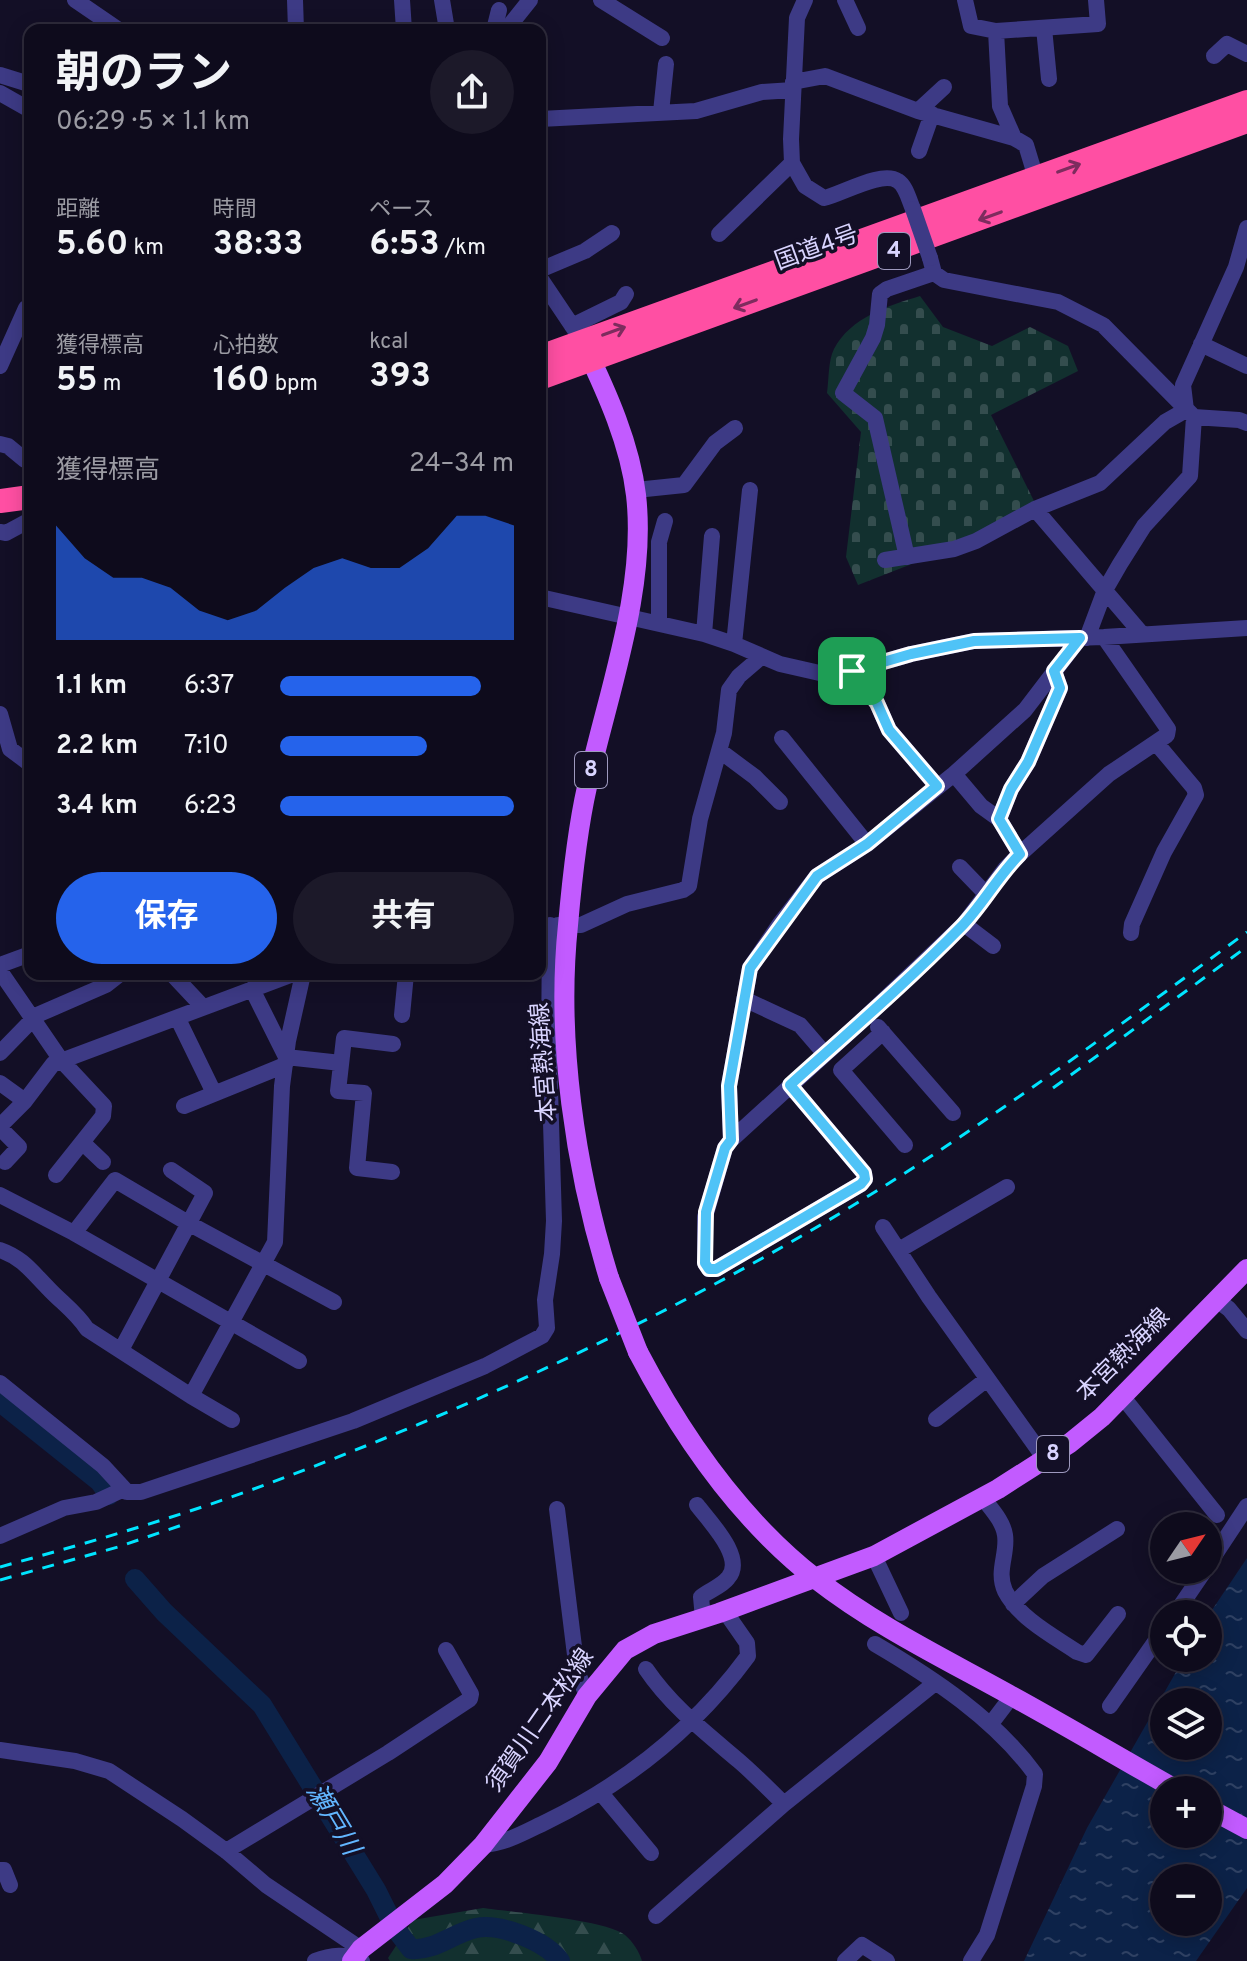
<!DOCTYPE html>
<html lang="ja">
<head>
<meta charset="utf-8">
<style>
	:root { --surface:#0e0b1c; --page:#1c1929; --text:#f1f3f6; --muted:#9b9ba3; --line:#2e2b3b; --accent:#2563eb }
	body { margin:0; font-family:Overpass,"Noto Sans JP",sans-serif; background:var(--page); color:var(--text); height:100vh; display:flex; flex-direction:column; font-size:30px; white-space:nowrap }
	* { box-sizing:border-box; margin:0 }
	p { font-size:26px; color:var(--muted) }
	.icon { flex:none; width:44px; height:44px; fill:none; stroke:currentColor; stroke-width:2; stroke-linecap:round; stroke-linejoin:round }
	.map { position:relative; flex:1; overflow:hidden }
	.sheet { position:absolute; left:24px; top:24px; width:522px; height:956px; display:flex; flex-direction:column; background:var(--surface); border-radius:16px; box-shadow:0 4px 20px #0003,0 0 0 2px var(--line) }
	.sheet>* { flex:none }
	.needle { width:52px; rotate:55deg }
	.controls { position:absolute; left:1150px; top:1512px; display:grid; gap:16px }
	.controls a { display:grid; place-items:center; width:72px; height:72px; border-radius:50%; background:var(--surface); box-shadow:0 4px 20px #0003,0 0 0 2px var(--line); font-size:40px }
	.pin { position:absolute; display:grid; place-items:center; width:68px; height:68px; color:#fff; margin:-34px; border-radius:16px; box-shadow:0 4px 12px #0006 }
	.round { display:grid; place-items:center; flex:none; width:84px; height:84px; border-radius:42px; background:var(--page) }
	.headline { display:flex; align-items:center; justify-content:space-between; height:136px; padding:0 32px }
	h1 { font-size:44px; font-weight:700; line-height:60px }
	.stats { display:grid; grid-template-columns:repeat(3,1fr); gap:12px; height:136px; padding:8px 32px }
	.stats div { display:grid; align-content:center }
	.stats b { font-size:34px; font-weight:700 }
	.stats small { font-size:22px; font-weight:400 }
	.stats p { font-size:22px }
	.chart { height:224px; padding:16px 32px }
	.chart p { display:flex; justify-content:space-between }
	.chart svg { width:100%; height:144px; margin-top:8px; fill:var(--accent); opacity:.7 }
	.primary-button { display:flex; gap:16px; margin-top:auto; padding:16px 32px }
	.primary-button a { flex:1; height:92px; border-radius:48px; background:var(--accent); color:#fff; font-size:32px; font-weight:700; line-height:92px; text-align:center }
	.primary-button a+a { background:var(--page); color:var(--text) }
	ul { padding:0 32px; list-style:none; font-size:26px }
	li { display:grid; grid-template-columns:128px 96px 1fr; align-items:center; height:60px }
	li i { height:20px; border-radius:10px; background:var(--accent) }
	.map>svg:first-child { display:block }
</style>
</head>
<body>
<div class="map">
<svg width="1247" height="1961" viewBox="0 0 1247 1961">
	<defs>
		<pattern id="forest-firs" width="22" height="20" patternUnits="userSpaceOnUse" patternTransform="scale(2)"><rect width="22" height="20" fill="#12302f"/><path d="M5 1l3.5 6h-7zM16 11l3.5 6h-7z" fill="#344d4e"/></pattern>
		<pattern id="cemetery-stones" width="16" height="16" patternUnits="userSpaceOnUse" patternTransform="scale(2)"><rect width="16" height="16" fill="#12302f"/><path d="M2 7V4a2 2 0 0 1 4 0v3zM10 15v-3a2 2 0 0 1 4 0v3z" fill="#344d4e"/></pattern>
		<pattern id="water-ripples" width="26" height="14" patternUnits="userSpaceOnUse" patternTransform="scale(2)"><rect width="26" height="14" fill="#0c2248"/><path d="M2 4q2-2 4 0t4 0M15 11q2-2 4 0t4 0" fill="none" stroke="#2f4163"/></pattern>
	</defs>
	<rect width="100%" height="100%" fill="#130f26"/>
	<path fill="url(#forest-firs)" d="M483,1908C511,1912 606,1920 625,1935C633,1942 639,1951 642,1961H390L388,1958L413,1920Z"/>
	<path fill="url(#cemetery-stones)" d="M920,296L943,327L992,346L1030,327L1068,346L1078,371L991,415L1036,505L968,542L858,585L846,557L861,432L827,393C829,380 828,361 834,349C851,317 888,306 920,296Z"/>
	<path fill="url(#water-ripples)" fill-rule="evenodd" d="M1247,1558V1888L1196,1961H1024L1087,1828L1184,1658H1208V1616ZM1164,1702H1208V1746H1164ZM1164,1790H1208V1834H1164ZM1164,1878H1208V1922H1164Z"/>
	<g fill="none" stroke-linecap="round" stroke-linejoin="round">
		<path stroke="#0c2248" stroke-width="20" d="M0,1402L100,1482L109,1495
			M135,1579L164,1612L262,1705L376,1890L395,1928L411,1949C435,1951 453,1933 476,1928C500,1923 546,1941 560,1961"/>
		<path stroke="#3d3a85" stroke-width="16" d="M75,0L119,30
			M295,0L296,30
			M402,0L404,30
			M442,0L447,30
			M601,0L662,38
			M805,0L797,18L791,139L792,163L805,186L824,198C842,194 882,170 898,181C906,186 909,200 913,209
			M845,0L858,28
			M965,0L971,26L996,31L1098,24L1096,0
			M1044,28L1049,79
			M494,30L499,10
			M506,30L530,0
			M996,31L1000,106L1014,138
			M1214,56L1227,44L1247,54
			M0,75L29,84
			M793,82L825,76L918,111L1014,138L1026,145L1039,188
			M0,93L30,110
			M918,111L944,87
			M661,112L666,64
			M540,119L696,111L762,92L793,90
			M919,151L932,114
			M719,234L792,163
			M930,258L934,273L944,280L1058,302L1103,325L1194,417L1239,420L1247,423
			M540,270L585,251L612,233
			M540,278L583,342
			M572,326L621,302L626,294
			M1201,344L1247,366
			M0,366L26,308
			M0,444L8,446L25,460
			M636,490L684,485L715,443L735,428
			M0,532L6,533L30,520
			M907,557L875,418L843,393L873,338L877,325L880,294L887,289L934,273
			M885,560L954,549L976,541L1035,509
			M540,597L704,634L734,644L780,664L824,674L852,671L911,654L974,641L1104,637L1247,628
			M659,623V542L665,521
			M704,634L712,536
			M1142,634L1035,509L1100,483L1165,422L1186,410L1183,385L1236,267L1247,228
			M1087,638L1105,590L1120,564L1144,526L1190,476L1194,417
			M734,644L750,490
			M852,671L877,703L889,730L937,786
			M0,714L10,749L30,764
			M782,738L867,844
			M720,751L755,777L780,802
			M954,774L981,806L999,819L1020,854
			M999,819L1011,789L1028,762L1060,688L1054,671
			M960,867L987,895
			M964,924L993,946
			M558,925H581L627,904L683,890L689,886L700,819L724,733L729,690L739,676L761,657
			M1131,933L1132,924L1164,852L1196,795L1194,788L1157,744
			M0,965L30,954
			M0,971L61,1060L104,1106L103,1116L56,1175
			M172,974L203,1007
			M252,989L286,1057L341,1063
			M744,999L800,1025L825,1054
			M402,1015L406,974
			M178,1019L214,1093
			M878,1027L953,1113
			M883,1032L841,1070L905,1145
			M0,1053L37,1015L106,985L120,974
			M0,1083L25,1101
			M790,1085L864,1173L865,1179L861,1184L716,1269H709L705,1263V1217L725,1148L731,1140L867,1016L964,924L1005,869L1020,854L1109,774L1167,735L1168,729L1104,637
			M184,1106L285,1065
			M0,1126L25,1101L53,1064L293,974
			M0,1128L19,1147L5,1162
			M731,1140L729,1086L750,968L779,925L817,876L867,844L954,774L1025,710L1080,638
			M83,1143L103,1162
			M392,1172L357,1168L364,1093L338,1091L344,1038L393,1044
			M0,1195L74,1233L299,1361
			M883,1227L929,1297L1045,1459
			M74,1233L115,1180L188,1223L334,1302
			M0,1250C23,1258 32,1272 48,1288C62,1303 76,1312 87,1329L191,1396L275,1242L282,1086L288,1041L303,974
			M899,1250L1007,1187
			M1217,1300L1229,1309L1247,1331
			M121,1350L205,1193L171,1170
			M0,1383L103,1466L127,1492H141L353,1421L485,1366L542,1336L547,1328L545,1300L552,1254L554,1221L549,1057L550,925
			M191,1396L232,1420
			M1122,1396L1217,1515
			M936,1419L987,1379
			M983,1498C991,1509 1003,1521 1005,1535C1008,1554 996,1571 1005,1591C1019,1618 1053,1636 1077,1652L1086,1655L1118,1614
			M697,1505C709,1521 746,1558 728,1578C721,1587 709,1590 701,1597L703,1618
			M557,1509L577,1671L587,1696
			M0,1536L64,1508L96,1502L124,1489
			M874,1556L901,1613
			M1208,1565L1247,1506
			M1013,1604L1043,1576L1117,1529
			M1175,1614L1205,1570
			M875,1644C933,1678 995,1719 1035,1774L1034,1786L987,1935L971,1961
			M646,1669C671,1706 705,1732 739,1761C754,1774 769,1789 784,1804
			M1110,1706L1164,1629
			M990,1725L1012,1696
			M0,1750L75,1761L109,1771L182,1819L226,1851L266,1885L361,1949
			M601,1793L651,1853
			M483,1845C507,1843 525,1832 546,1822C626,1783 695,1728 748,1656L747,1643L724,1610
			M226,1851L388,1753L470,1699L471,1694L446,1650
			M0,1870H4L10,1885
			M656,1916L784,1804L935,1683
			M315,1961C330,1955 348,1953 362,1961
			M845,1961L862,1945L887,1961"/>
		<path stroke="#c25bff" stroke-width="20" d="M585,347C607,393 630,444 636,495C647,590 607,695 587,787C577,831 572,880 568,925C556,1040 575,1168 609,1278
			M638,1352C682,1436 740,1520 816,1579C875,1625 943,1658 1008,1694C1065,1725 1120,1758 1177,1790
			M1208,1808L1247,1829
			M352,1961L361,1949L445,1884L483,1845L548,1762L587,1696L625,1650L654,1634L719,1613L874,1556L998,1489L1070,1443L1102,1417L1247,1269"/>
		<path stroke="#ff4fa3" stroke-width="24" d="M540,357L1247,102
			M540,378L1247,121
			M0,501L30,497"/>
		<path stroke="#00e5ff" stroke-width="3" stroke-dasharray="12 10" stroke-linecap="butt" d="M1053,1088L1241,951
			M0,1567C91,1542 182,1516 270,1483C447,1417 620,1339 784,1246C947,1154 1097,1042 1247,932
			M0,1580L118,1547L188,1523"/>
		<path stroke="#3d3a85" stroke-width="16" d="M913,209L930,258"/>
		<path stroke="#c25bff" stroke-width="20" d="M609,1278L638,1352"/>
	</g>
	<defs><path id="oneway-shaft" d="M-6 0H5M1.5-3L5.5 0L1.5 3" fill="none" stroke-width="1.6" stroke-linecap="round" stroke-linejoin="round" transform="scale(2)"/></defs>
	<g stroke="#7d2c5e">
		<use href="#oneway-shaft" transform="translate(1069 168) rotate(-20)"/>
		<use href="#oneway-shaft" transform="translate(990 216) rotate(160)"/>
		<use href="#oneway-shaft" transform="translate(745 304) rotate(160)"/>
		<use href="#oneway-shaft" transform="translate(614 331) rotate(-20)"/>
	</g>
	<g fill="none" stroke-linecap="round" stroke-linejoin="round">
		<g stroke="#fff" stroke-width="16">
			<path id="route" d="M1080,638L1054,671L1060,688L1028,762L1011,789L999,819L1020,854C998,876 983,904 962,926C907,982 848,1033 790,1085L864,1173L865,1179L861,1184L716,1269H709L705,1263L706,1212L725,1148L731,1140L729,1086L750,968L817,876L867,844L937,786L889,730L877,703L852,671L911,654L974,641Z"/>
		</g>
		<use href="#route" stroke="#4fc3f7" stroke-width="10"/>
	</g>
	<g text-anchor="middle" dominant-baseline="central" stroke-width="7" stroke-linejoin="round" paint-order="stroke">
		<g fill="#130f26" stroke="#9e99be" stroke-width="2">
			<rect x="878" y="233" width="32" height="36" rx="6"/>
			<rect x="575" y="752" width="32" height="36" rx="6"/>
			<rect x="1037" y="1436" width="32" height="36" rx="6"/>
		</g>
		<g font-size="22" font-weight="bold" fill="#d9d4ff">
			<text x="894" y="251">4</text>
			<text x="591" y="770">8</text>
			<text x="1053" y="1454">8</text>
		</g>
		<g font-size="24" fill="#d9d4ff" stroke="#130f26">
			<text transform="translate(817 249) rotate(-20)">国道4号</text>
			<text transform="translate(545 1062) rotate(-94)">本宮熱海線</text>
			<text transform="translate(1124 1356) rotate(-45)">本宮熱海線</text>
			<text transform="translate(541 1721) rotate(-55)">須賀川二本松線</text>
		</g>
		<g font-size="26" font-style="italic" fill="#62b6ff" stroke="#130f26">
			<text transform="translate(332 1820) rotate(59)">瀬戸川</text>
		</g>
	</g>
</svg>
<div class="controls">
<a><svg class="needle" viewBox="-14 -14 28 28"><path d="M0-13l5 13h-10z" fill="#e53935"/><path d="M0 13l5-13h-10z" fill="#9b9ba3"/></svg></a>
<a><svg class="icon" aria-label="locate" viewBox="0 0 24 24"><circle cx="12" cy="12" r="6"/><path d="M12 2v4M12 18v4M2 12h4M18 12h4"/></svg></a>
<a><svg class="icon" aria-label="layers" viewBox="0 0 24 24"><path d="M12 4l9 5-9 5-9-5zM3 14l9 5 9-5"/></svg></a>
<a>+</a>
<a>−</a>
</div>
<div class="pin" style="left:852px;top:671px;background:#1e9e55"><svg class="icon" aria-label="arrive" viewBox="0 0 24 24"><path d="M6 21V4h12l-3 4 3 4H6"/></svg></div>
<section class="sheet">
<div class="headline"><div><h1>朝のラン</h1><p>06:29 · 5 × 1.1 km</p></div><a class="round"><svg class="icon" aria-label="share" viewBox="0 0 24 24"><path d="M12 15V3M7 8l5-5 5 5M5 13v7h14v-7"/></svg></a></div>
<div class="stats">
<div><p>距離</p><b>5.60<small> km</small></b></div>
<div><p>時間</p><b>38:33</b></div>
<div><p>ペース</p><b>6:53<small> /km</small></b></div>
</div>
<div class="stats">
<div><p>獲得標高</p><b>55<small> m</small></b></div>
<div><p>心拍数</p><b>160<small> bpm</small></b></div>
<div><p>kcal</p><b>393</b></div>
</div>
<div class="chart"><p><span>獲得標高</span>24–34 m</p>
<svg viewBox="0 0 160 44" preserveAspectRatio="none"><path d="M0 44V9L10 19L20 25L30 25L40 28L50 35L60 38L70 35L80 28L90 22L100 19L110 22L120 22L130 16L140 6L150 6L160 9V44z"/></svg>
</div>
<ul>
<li><b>1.1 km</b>6:37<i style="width:86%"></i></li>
<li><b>2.2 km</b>7:10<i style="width:63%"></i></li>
<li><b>3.4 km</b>6:23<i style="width:100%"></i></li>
</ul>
<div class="primary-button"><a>保存</a><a>共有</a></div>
</section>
</div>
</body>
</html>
